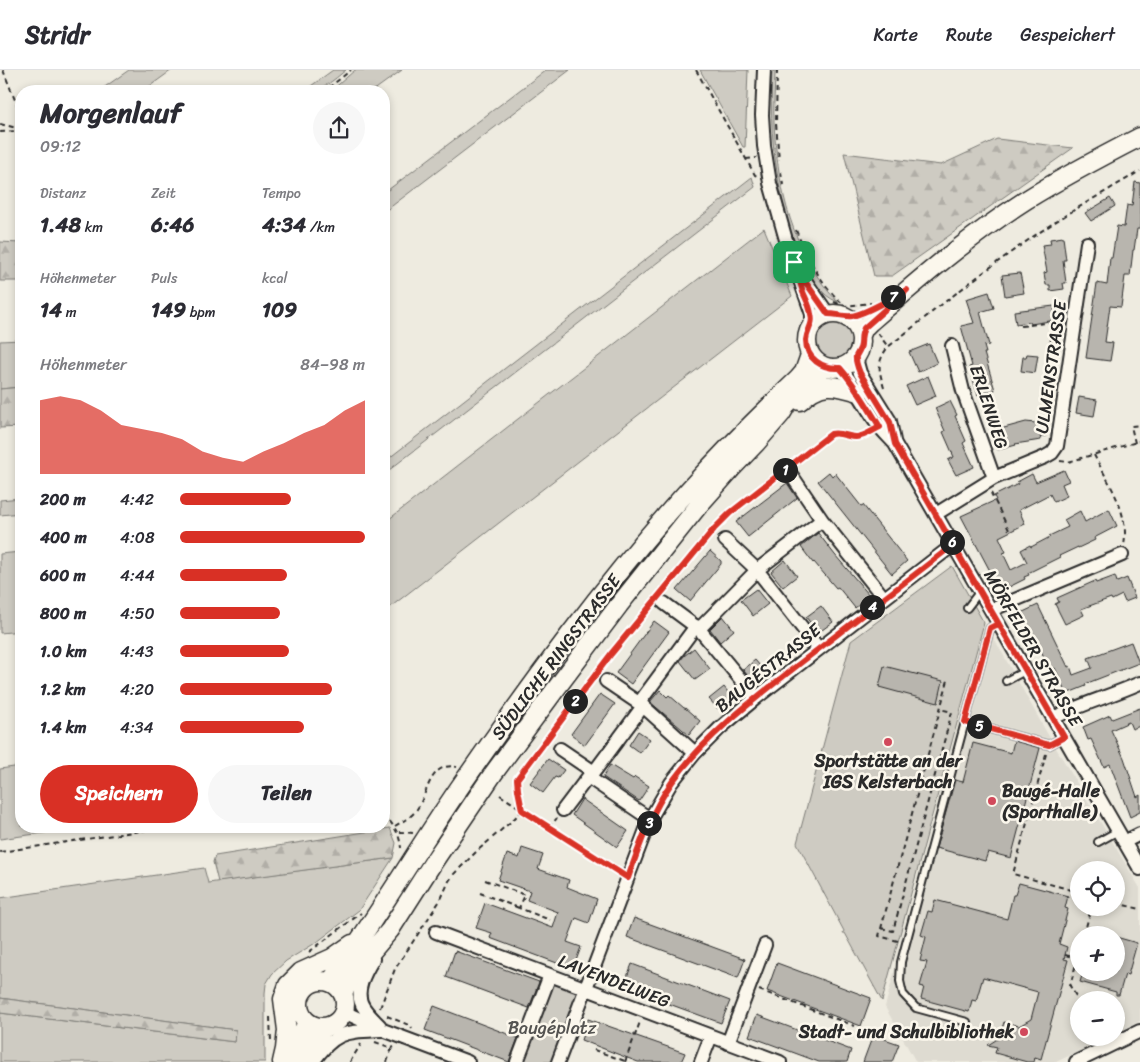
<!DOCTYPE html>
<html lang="de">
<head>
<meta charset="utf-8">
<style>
	:root { --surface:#fff; --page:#f7f7f7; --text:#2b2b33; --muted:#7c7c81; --line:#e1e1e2; --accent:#d93025 }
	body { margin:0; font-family:Sriracha,sans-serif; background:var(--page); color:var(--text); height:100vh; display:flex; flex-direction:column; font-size:19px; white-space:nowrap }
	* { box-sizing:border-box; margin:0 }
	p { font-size:16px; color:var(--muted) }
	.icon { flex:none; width:28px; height:28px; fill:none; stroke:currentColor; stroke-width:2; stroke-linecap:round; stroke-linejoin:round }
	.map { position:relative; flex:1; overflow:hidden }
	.drawer { position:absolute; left:15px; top:15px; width:375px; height:748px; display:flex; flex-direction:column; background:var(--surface); border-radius:20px; box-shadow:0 2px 8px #0003 }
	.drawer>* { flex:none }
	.controls { position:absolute; left:1070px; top:791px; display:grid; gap:10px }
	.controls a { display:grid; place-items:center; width:55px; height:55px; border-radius:50%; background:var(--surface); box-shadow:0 2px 8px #0003; font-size:25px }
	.pin { position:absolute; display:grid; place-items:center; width:42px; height:42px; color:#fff; margin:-21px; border-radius:10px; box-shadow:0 2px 8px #0006 }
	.km { position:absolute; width:25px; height:25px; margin:-12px; border-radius:50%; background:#222; color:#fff; font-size:14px; line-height:25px; text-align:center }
	.round { display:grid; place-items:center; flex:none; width:52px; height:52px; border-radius:26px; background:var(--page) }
	.summary { display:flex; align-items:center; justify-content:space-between; height:85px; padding:0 25px }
	h1 { font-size:28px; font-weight:800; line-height:38px }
	.stats { display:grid; grid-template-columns:repeat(3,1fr); gap:8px; height:85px; padding:5px 25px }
	.stats div { display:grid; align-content:center }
	.stats b { font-size:21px; font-weight:800 }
	.stats small { font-size:14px; font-weight:400 }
	.stats p { font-size:14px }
	.chart { height:140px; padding:10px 25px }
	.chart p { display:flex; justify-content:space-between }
	.chart svg { width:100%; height:90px; margin-top:5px; fill:var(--accent); opacity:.7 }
	.action { display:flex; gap:10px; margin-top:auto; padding:10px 25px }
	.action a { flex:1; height:58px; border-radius:30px; background:var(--accent); color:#fff; font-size:20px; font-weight:800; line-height:58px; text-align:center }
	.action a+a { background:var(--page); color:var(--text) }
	ul { padding:0 25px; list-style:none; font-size:16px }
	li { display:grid; grid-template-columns:80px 60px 1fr; align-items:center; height:38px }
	li i { height:12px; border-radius:6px; background:var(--accent) }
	header { display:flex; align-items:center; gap:30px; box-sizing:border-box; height:70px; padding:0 25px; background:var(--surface); border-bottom:1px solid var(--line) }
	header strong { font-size:24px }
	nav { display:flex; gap:28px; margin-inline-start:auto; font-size:18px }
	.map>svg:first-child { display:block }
</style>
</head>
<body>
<header>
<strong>Stridr</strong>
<nav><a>Karte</a><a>Route</a><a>Gespeichert</a></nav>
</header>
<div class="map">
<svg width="1140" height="992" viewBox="0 0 1140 992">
	<defs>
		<pattern id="forest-firs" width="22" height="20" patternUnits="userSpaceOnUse" patternTransform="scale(1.25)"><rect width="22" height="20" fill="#cecbc2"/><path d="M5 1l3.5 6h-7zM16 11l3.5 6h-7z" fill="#b1aea7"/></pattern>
	</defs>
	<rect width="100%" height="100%" fill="#eeebe0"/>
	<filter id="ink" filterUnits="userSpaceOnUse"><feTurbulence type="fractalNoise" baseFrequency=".02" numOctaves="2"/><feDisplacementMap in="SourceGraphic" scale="10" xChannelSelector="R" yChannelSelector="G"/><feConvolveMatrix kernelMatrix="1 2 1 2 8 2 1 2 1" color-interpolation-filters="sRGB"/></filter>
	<g filter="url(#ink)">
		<path fill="#dedbd1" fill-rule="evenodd" d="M986,554L1047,663L1140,818V951L1116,963V930H1079V968H1106L1056,992H916L885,937ZM1079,800H1116V838H1079ZM1079,865H1116V902H1079Z"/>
		<path fill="#cecbc2" stroke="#7c7b76" d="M129,0H172L143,21H99Z
			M333,0H346C332,11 323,21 304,21Z
			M355,0H402L373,21H331Z
			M546,0H570L384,142V123Z
			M700,0H748L745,77H743Z
			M772,0H775C775,18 773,36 774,53C777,116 793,186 838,232C820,225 813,210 804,194V193C792,172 786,148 781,124C772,80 770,45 772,0Z
			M752,107L755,117L384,404V392Z
			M764,158L792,226L384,542V453Z
			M811 271a22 22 0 1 1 44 0a22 22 0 1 1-44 0Z
			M21,270V317L0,319V271Z
			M21,428V443L0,445V430Z
			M21,482V561L0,563V484Z
			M952,496L984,553L882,931L845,863H843L844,861L797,773L851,571Z
			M21,696V756H93L0,769V699Z
			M393,788L359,840L317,872L286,891L272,904L266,914L265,923V992H0V943L235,972L236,960L0,928V828L204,798L208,813Z
			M546,908L589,924L563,992H514Z"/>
		<path fill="url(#forest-firs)" stroke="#7c7b76" d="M997,69L1073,78L892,206H874L844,83L941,95Z
			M0,172L21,173V211H0Z
			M21,317V357L0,358V319Z
			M390,758L396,773L393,788L218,812L213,792L215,786Z
			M0,928L236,960L235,972L0,943Z"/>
		<path fill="#b8b5ae" stroke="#2b2b2b" d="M1135,112L1140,113V159H1137L1134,180H1133L1130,206H1125L1121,237L1110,236L1105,272L1113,273L1110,291L1086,288L1097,213L1107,215L1110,188H1112L1117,156L1124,157L1127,135L1132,136Z
			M1110,128L1115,136L1091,151L1085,143Z
			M1063,167L1066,190H1063L1066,213H1063L1064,219L1050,221V215H1046L1044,203L1047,202L1042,175L1051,174L1050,169Z
			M1020,203L1024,223L1005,226L1002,205Z
			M989,222L994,238L980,242L989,275L984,276L986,283H984L995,320L978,325L969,297L972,296L961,256L974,253L966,229Z
			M1054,236L1056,250L1031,254L1030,252L1016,254L1014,241Z
			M1052,259L1060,260L1056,288L1048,286Z
			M929,274L937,293L918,302L909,282Z
			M1027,284L1038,285L1035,303L1021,301L1023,287H1026Z
			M928,306L936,326L915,335L906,316Z
			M1079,327L1097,330L1094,346L1076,343Z
			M950,331L957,345L955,346L966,371L963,373L974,397L956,405L948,390L954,387L943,362L945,361L935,338Z
			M1026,352L1045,354L1046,366H1040L1041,370L1015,374L1016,375L998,380L993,361Z
			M1064,400L1069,411L1062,414L1067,426L1054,432L1050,424L1019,440L1025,454L999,467L1006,482L1003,483L1011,500L1027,492L1021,480L1030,475L1031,477L1050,467L1049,466L1068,457L1064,450L1080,441L1085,452L1109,439L1117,456L1094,468L1095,470L1078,478V477L1059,486L1060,487L1028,503L1029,505L1024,507L1025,509L1009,517L1006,512L998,516L961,446L996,430L994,426L1018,414L1017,412L1032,404L1036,412Z
			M829,402L832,406L835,403L861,436L863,435L907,491L892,504L818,411Z
			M787,413L797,428L748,467L736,452Z
			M818,463L835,485L870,526L855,538L838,517L836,518L814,492L813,493L801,477Z
			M710,481L721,491V494L690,531L677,520Z
			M785,490L797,506L783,517L771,502Z
			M1115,506L1117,512L1127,508L1135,528L1125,532L1122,525L1112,530L1111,528L1081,539L1084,545L1065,554L1055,534L1059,532L1057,528L1095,511L1096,513Z
			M756,519L768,534L753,546L741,530Z
			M1038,535L1068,597L1070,596L1073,605L1092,598L1088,588L1131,572L1139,593L1085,614L1086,616L1066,624L1055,598L1049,601L1041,580L1039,581L1029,558H1028L1021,543Z
			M821,536L833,552L818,563L806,547Z
			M723,546L734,560L720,572L710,559Z
			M654,551L669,562L631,614L616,603Z
			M694,578L710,599L695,610L680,591L684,586Z
			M755,590L766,603L754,613L743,600Z
			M884,596L943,611L938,633L879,617Z
			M724,617L732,627L718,639L709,629Z
			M660,620L667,627L669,625L684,638H685L700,651L689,665L650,632Z
			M600,624L615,634L585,675L571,664Z
			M1140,638V656L1132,659L1129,652L1111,660L1124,688L1137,727L1140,725V742L1130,747L1110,694L1104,697L1091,669L1088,670L1083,657L1110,645L1112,649Z
			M638,661L650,669L640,683L629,675Z
			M1014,671L1040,678L1011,788L988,782L985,791L936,778L955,710L963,712L973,673L1011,683Z
			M548,689L564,700L558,708L555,707L543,723L530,713Z
			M610,695L633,709L635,707L649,716L639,731L603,707Z
			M582,729L628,761L617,777L572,745Z
			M522,778L543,785L538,799L569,810L567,817L597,829L589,853L576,848L567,872L581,877L573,899L490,868L492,863L476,858L485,833L553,858L558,842L527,830L530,821L498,810L507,784L519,788Z
			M1019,813L1068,826L1065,838L1068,839L1059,874L1067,877L1064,889L1068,890L1041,989L1035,987L1034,992H1027L995,983L997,977L988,975L999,968L1004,952L1019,956L1031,949L1038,922L983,907L976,931L972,930L969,942L921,929L924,917L920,916L927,892L920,891L926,867L921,865L928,841L932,842L935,830L1007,849L1013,825H1015Z
			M634,848L745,889L738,908L627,867Z
			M1116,867L1137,873L1128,905L1125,904L1119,925H1116V922L1080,912L1083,902H1116Z
			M455,881L539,912L529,938L446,907Z
			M777,893L871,928L861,956L767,921Z
			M632,894L730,931L721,953L623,917Z
			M434,936L518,968L509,992L425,960Z
			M757,945L851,980L847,992H819L749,966Z
			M588,949L685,983L681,992H638L581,970Z
			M873,965L899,974L892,992H863Z"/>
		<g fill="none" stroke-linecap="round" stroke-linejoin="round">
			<g stroke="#2b2b2b" stroke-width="10">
				<path id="lane" d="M967,538L980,521
					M1006,611L1025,601
					M965,652L1049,675L1064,667
					M1098,772L1118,761
					M967,952L916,938L903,924L900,911L901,892L990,558L999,554"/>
			</g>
			<g stroke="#2b2b2b" stroke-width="16">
				<path id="street" d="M764,0L762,45L764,76L770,113L786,170L812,244V254
					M804,209L828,244
					M952,276L963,321L994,408
					M856,288L860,303L890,351L894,371
					M840,298C856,316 865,337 879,356C884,363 890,368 895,374L1140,799
					M790,403L822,450L884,528
					M936,444L994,408L1045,387L1052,383L1057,376L1087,173
					M725,470L757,500L819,579
					M664,533L699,559
					M991,540L1122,485
					M606,611L643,636L695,683
					M756,628L699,559L757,500L822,450
					M639,633L696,556
					M1053,648C1081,634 1111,626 1140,613
					M560,679L594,702
					M588,707L650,749
					M563,740L588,707L594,702L643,636
					M1124,772L1140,764
					M436,862L780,992
					M373,889C365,902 353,923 364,938C368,944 374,950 380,956
					M344,942L383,960L468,992
					M728,973L765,875
					M313,992C335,961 345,962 381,960
					M517,992L550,905
					M558,992L650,749L671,713L695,683L720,658L756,628L953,475
					M701,992L711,966
					M1076,992L1140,961"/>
			</g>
			<g stroke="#2b2b2b" stroke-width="21">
				<path id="secondary" d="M807 271a27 27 0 1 1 54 0a27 27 0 1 1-54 0Z
					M861,265L864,258L870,252C920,209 971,165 1026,130C1063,107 1101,87 1140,67
					M800,331C820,311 834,314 859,322
					M299 934a23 23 0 1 1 46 0a23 23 0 1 1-46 0Z
					M330,912C378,847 418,777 464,711C533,612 604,514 685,424C721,384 759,346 798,309L804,302L810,285
					M343,924L351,906L390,860L434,791L493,704L555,620L619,535L699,435L731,399L756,373L781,344L787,334L809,310L825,297
					M282,992L285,979L287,960L283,929L288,915L301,902L332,888L352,874
					M290,992L302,968L306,952
					M307,992L314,975L323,958"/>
			</g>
			<path stroke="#2b2b2b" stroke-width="2" stroke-dasharray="5 4" stroke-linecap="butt" d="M3,0L21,45
				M696,0L755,105L757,106
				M777,0L776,53L779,90
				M320,21L331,16L351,0
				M0,54L21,59
				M0,62L21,61
				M746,89L756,88
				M781,102L783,115
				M796,160C807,188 822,216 845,236
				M834,232L845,236L871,233
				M1021,256L1063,251
				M878,263L888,277
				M884,318C879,300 876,293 888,277C942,234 997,190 1055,152C1083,134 1112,118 1140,101
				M1135,373L1131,356L1140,355
				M1094,385C1108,412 1130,443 1124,475
				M1060,391L1068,392L1140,371
				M793,393L831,364C842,362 852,369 862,366C864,365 867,363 869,362
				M991,423L1010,462
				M662,522L714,459L730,443L780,404
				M598,602L611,584L653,534
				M1046,684L1013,804L1079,822
				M500,725L617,802
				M384,744C394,757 399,761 401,778
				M395,756C403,751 412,747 417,739C428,723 430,691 457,697
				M549,758L557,748
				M399,762L414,763
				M0,782L173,756
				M485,810L525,825L519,838L550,850
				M480,823L519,838
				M1116,833L1140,839
				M881,858L893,861L952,642L940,639
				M1084,865L1091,838
				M898,871L879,866L948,610
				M309,882L361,843
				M1065,885L1076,888
				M759,920L855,956
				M1076,926L1070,916L1079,883
				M380,938L395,899L441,829L449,811L453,805L477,781L514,749L522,740L517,720V709L595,606
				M387,946L411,956L412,958
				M270,947L271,972
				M375,972L392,978L394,977
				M594,980L625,991
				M350,992L361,974
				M387,992L392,978
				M625,992L640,952"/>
			<use href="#lane" stroke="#fbf7ec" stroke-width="6"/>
			<use href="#street" stroke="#fbf7ec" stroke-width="12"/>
			<use href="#secondary" stroke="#fbf7ec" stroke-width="18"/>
		</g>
	</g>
	<g fill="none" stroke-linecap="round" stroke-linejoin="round" filter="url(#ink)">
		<g stroke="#fff" stroke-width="10">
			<path id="route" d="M794,192C797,202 800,212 803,222C806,229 810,236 811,244C814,255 807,259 806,270C806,289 822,299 840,298C856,316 867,336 880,357C873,360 864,367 856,367C847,367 841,362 831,364L730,443L714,459L611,584L517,709L518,720L522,740L628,808C640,774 651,742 672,712C708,663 756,628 803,591C853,552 903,514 953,475L998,554L990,558L965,652L1049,675L1064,667L895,374L890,352L860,303C858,298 855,291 856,286C858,282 861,279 861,274C862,266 860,267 864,258L907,220C893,227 866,244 852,246C844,247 837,244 828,244L804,210L794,192"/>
		</g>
		<use href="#route" stroke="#d93025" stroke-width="6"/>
	</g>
	<g fill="#d1495b" stroke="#fbf7ec" stroke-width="2">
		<circle cx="888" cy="672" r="5"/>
		<circle cx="992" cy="731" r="5"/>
		<circle cx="1024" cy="962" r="5"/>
	</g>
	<g text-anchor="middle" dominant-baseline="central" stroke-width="5" stroke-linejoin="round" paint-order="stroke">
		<g font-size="18" fill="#2b2b2b" stroke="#fbf7ec">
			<text transform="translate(1051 297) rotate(-82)">ULMENSTRASSE</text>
			<text transform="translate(989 337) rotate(72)">ERLENWEG</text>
			<text transform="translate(1033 578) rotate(60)">MÖRFELDER STRASSE</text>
			<text transform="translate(556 587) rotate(-53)">SÜDLICHE RINGSTRASSE</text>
			<text transform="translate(768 598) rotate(-39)">BAUGÉSTRASSE</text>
			<text transform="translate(614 911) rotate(21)">LAVENDELWEG</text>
		</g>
		<g font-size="18" font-weight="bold" fill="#2b2b2b" stroke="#fbf7ec">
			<text x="888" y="691">Sportstätte an der<tspan x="888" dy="21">IGS Kelsterbach</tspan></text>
			<text x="1002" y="721" text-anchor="start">Baugé-Halle<tspan x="1002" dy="21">(Sporthalle)</tspan></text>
			<text x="1014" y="962" text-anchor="end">Stadt- und Schulbibliothek</text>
		</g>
		<g font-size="18" fill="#545351" stroke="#fbf7ec">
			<text x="552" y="958">Baugéplatz</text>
		</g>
	</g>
</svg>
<div class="controls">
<a><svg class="icon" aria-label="locate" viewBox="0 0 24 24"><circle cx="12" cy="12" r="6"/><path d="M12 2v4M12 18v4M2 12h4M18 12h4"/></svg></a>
<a>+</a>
<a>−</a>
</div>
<div class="pin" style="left:794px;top:192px;background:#1e9e55"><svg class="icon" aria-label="arrive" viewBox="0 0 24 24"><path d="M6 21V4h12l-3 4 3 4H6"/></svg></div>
<b class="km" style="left:785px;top:400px">1</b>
<b class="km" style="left:575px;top:631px">2</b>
<b class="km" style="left:649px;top:753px">3</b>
<b class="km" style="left:872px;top:537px">4</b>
<b class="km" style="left:979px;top:656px">5</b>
<b class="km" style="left:952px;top:472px">6</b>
<b class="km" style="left:893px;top:227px">7</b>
<section class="drawer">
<div class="summary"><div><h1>Morgenlauf</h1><p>09:12</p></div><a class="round"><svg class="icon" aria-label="share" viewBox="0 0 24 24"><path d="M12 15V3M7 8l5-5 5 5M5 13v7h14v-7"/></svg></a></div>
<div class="stats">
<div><p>Distanz</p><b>1.48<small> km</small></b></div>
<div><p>Zeit</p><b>6:46</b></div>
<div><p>Tempo</p><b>4:34<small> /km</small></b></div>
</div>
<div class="stats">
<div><p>Höhenmeter</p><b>14<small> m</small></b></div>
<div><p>Puls</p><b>149<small> bpm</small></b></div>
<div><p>kcal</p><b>109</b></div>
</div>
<div class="chart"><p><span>Höhenmeter</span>84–98 m</p>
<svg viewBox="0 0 160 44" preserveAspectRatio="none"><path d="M0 44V8L10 6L20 8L30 13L40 20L50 22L60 24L70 27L80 33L90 36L100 38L110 33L120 29L130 24L140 20L150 13L160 8V44z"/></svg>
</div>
<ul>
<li><b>200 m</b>4:42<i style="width:60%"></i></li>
<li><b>400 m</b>4:08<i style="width:100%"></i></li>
<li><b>600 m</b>4:44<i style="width:58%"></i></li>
<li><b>800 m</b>4:50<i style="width:54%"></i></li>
<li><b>1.0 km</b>4:43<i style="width:59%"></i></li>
<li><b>1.2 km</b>4:20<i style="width:82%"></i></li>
<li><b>1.4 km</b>4:34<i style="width:67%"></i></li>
</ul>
<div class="action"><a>Speichern</a><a>Teilen</a></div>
</section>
</div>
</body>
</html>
